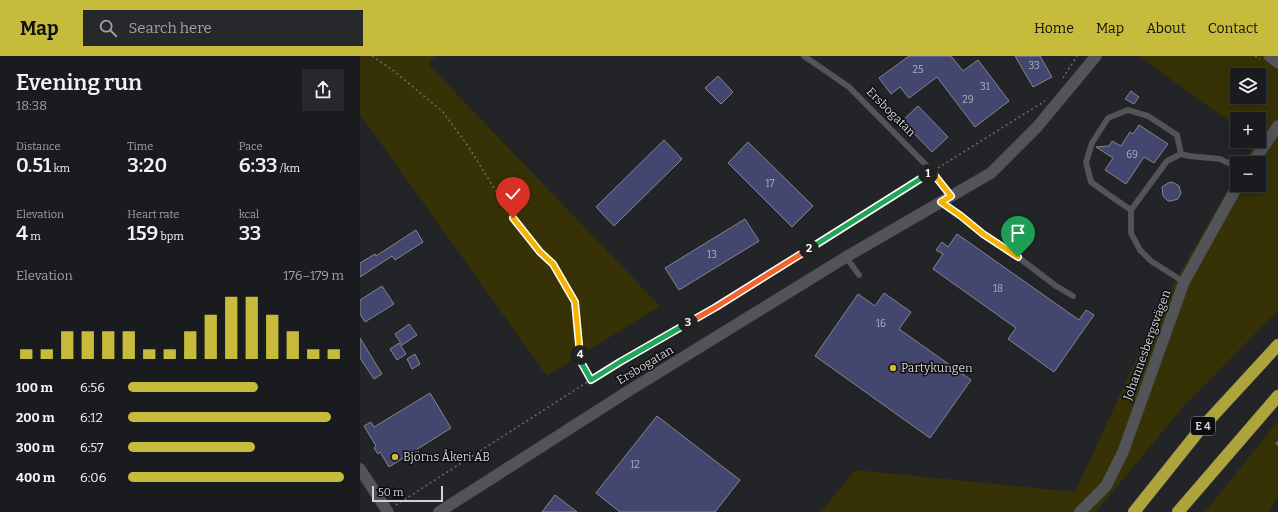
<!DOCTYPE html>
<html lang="en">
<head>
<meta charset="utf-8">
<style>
	:root { --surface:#1a1b1e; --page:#27282b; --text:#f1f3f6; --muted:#9fa1a4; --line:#38393c; --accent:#c7bb3b }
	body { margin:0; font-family:Bitter,serif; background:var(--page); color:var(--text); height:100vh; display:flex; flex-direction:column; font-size:15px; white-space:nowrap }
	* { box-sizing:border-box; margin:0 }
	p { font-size:13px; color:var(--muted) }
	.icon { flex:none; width:22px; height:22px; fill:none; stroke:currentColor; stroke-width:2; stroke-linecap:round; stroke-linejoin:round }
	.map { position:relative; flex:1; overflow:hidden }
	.details { display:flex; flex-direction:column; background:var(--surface); width:360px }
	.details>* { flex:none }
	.tools { position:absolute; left:870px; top:12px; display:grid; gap:8px }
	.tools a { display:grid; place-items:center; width:36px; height:36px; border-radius:0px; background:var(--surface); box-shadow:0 2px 10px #0003,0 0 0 1px var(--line); font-size:20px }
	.scale { position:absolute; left:12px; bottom:10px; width:71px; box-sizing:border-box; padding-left:4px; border:2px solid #d1d2d5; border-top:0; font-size:11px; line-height:14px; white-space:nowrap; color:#d1d2d5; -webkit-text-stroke:3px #0d0d0f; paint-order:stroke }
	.pin { position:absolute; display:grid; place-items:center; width:34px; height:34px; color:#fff; margin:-41px -17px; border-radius:50% 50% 50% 0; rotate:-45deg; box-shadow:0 0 4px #0007 }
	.pin .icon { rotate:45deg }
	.km { position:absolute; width:20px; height:20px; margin:-10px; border-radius:50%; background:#222; color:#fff; font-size:11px; line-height:20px; text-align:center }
	.round { display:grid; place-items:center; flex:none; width:42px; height:42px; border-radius:0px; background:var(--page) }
	.overview { display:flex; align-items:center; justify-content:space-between; height:68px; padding:0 16px }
	h1 { font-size:22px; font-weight:600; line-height:30px }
	.figures { display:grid; grid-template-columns:repeat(3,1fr); gap:6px; height:68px; padding:4px 16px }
	.figures div { display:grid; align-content:center }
	.figures b { font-size:20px; font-weight:600 }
	.figures small { font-size:11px; font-weight:400 }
	.figures p { font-size:11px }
	.chart { height:112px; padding:8px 16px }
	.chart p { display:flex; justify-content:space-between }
	.chart svg { width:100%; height:72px; margin-top:4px; stroke:var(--accent); stroke-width:6 }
	ul { padding:0 16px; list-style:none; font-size:13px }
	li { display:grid; grid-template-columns:64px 48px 1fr; align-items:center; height:30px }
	li i { height:10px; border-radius:5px; background:var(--accent) }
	header { display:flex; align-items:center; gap:24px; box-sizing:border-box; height:56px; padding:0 20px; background:var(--accent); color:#111 }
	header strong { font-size:19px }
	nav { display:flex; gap:22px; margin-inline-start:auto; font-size:14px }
	.search { width:280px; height:36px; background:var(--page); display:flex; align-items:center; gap:10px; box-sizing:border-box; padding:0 14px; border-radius:0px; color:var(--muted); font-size:15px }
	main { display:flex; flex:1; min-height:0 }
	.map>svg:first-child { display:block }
</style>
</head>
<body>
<header>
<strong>Map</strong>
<div class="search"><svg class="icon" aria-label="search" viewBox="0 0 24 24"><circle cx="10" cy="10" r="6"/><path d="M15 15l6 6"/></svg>Search here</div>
<nav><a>Home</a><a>Map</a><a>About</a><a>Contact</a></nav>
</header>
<main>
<section class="details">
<div class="overview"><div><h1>Evening run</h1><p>18:38</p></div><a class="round"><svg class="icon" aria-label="share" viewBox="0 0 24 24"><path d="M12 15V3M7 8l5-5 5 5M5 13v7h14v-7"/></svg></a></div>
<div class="figures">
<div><p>Distance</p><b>0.51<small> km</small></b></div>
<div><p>Time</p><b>3:20</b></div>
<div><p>Pace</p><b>6:33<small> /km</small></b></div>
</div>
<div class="figures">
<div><p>Elevation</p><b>4<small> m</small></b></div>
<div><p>Heart rate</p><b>159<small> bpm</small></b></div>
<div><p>kcal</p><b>33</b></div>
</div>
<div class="chart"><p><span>Elevation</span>176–179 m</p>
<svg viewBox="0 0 160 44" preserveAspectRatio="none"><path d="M5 44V38M15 44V38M25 44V27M35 44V27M45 44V27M55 44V27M65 44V38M75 44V38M85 44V27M95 44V17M105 44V6M115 44V6M125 44V17M135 44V27M145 44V38M155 44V38"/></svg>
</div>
<ul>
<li><b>100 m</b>6:56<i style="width:60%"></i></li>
<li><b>200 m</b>6:12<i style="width:94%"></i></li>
<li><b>300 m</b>6:57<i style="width:59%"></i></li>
<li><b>400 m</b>6:06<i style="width:100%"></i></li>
</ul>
</section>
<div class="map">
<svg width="918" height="456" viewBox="0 0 918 456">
	<rect width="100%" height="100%" fill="#232428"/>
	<path fill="#363206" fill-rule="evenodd" d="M0,0H75L68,8L300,250L187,320L0,58Z
		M779,0H918V255L822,352L736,456H461L495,414L715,436L803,246L877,118V129H899V107H883L896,85H899V63H877V71ZM877,19H899V41H877Z
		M918,365V441L909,456H845Z"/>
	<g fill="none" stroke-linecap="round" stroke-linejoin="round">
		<path stroke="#5e638d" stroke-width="3" d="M917,387L918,388"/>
	</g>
	<path fill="#43476f" stroke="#85868b" d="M549,0H591L603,15L618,4L649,45L615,71L577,21L549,42L540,31L531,38L519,22Z
		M655,0H680L692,21L673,31Z
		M358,20L373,36L361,48L345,32Z
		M771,35L779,41L774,48L765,43Z
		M558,50L588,81L572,96L542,65Z
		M779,69L808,88L794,107L784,101L766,128L745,114L753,102L736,91L749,90L752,85L761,90L770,76L773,78Z
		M304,84L322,103L254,170L236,151Z
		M388,86L453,150L432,171L368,107Z
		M812,126L819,130L821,137L818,143L811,145H808L803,140L802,131L808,127Z
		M385,163L399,185L319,234L305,212Z
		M56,174L63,186L35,204L32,200L0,221V207L15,198L16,200Z
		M597,178L719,264L726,254L734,259L694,316L648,283L656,272L573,213L583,198L576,194L582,186L588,191Z
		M22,230L34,248L5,266L0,258V244Z
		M524,237L551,256L539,273L611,324L570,382L455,300L498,238L515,250Z
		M49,268L57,279L42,289L35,278Z
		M0,282L22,318L14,323L0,302Z
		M39,287L46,298L37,304L30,293Z
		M55,298L60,308L52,313L47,303Z
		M70,337L91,372L29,411L20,396L18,398L14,392L16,390L4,370L11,366L14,371Z
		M297,360L380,424L355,456H260L236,437Z
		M195,439L217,456H182Z"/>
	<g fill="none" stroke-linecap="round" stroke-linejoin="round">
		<g stroke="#404044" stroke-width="6">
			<path id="lane" d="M444,0L489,31L572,115L591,140
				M581,146L601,160L623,178L658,201L696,230L713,240
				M771,154L749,139L731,126L726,106L732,87L748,62L768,54L788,60L817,79L821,98
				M486,201L499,219
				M824,226L791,205L780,194L771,177V154L807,105L821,98L829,100L860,103L877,111"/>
		</g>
		<g stroke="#404044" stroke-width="12">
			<path id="street" d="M892,107L918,70
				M0,413L28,456
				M79,456L270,334L486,201L631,117L677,71L736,0
				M720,456L746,430L763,396L824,226L878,129"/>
		</g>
		<g stroke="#404044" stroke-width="13">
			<path id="secondary" d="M910,0L918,6"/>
		</g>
		<g stroke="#404044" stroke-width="13">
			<path id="highway" d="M774,456L838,376L918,289
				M818,456L918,340"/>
		</g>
		<path stroke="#6b6c70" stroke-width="1.5" stroke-dasharray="2 3" stroke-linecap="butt" d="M12,0L34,15L83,56L108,90L153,163L180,196L193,208L215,246L221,306L231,324
			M895,0L900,3
			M703,22L717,0
			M578,112L685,45
			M36,449L260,305L356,251L566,119"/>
		<use href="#lane" stroke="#535458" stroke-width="5.5"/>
		<use href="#street" stroke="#535458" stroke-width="11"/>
		<use href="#secondary" stroke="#535458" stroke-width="12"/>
		<use href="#highway" stroke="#aea43c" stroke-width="12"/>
	</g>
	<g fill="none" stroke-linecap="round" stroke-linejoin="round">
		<g stroke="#fff" stroke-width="8">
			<path id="split-1" d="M568,118L572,116L591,140L581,146L601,160L623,178L658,201"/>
		</g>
		<g stroke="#fff" stroke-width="8">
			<path id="split-2" d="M449,193L568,118"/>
		</g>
		<g stroke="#fff" stroke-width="8">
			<path id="split-3" d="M328,267L356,251L449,193"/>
		</g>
		<g stroke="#fff" stroke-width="8">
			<path id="split-4" d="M220,299L221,306L231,324L260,306L328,267"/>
		</g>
		<g stroke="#fff" stroke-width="8">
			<path id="split-5" d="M153,162L180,196L193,208L215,246L220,299"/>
		</g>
		<use href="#split-1" stroke="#f5b400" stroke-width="5"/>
		<use href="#split-2" stroke="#22a559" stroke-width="5"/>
		<use href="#split-3" stroke="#f0652b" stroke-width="5"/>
		<use href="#split-4" stroke="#22a559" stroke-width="5"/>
		<use href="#split-5" stroke="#f5b400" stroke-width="5"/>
	</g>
	<g fill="#c7bb3b" stroke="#0d0d0f" stroke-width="1.5">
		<circle cx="533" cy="312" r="4"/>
		<circle cx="35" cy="401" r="4"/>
	</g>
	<g text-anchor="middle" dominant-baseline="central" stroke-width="3" stroke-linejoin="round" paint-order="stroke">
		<g font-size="10" fill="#aeafbc">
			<text x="674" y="10">33</text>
			<text x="558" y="14">25</text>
			<text x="625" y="31">31</text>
			<text x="608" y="44">29</text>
			<text x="772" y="99">69</text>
			<text x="410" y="128">17</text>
			<text x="352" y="199">13</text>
			<text x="638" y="233">18</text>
			<text x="521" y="268">16</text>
			<text x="275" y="409">12</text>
		</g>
		<rect fill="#0d0d0f" stroke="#96979a" stroke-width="1" x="831" y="361" width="24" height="18" rx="3"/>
		<g font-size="11" font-weight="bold" fill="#d1d2d5">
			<text x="843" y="370">E 4</text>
		</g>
		<g font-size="12" fill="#d1d2d5" stroke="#0d0d0f">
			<text transform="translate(531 56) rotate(45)">Ersbogatan</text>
			<text transform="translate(787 289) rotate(-70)">Johannesbergsvägen</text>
			<text transform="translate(285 309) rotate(-31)">Ersbogatan</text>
		</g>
		<g font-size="12" fill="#d1d2d5" stroke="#0d0d0f" text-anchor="start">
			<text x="541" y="312">Partykungen</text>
			<text x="43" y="401">Björns Åkeri AB</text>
		</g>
	</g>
</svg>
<div class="tools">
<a><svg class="icon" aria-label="layers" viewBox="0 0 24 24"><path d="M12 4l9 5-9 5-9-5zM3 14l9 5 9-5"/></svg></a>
<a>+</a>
<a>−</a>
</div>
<div class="scale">50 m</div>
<div class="pin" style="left:658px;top:201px;background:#1e9e55"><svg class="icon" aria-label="arrive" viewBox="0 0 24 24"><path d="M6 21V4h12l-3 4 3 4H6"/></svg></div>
<div class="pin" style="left:153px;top:162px;background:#d93025"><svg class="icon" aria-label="check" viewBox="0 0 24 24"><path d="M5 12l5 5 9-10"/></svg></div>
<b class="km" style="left:568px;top:118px">1</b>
<b class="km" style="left:449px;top:193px">2</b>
<b class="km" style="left:328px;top:267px">3</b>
<b class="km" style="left:220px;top:299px">4</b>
</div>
</main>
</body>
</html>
